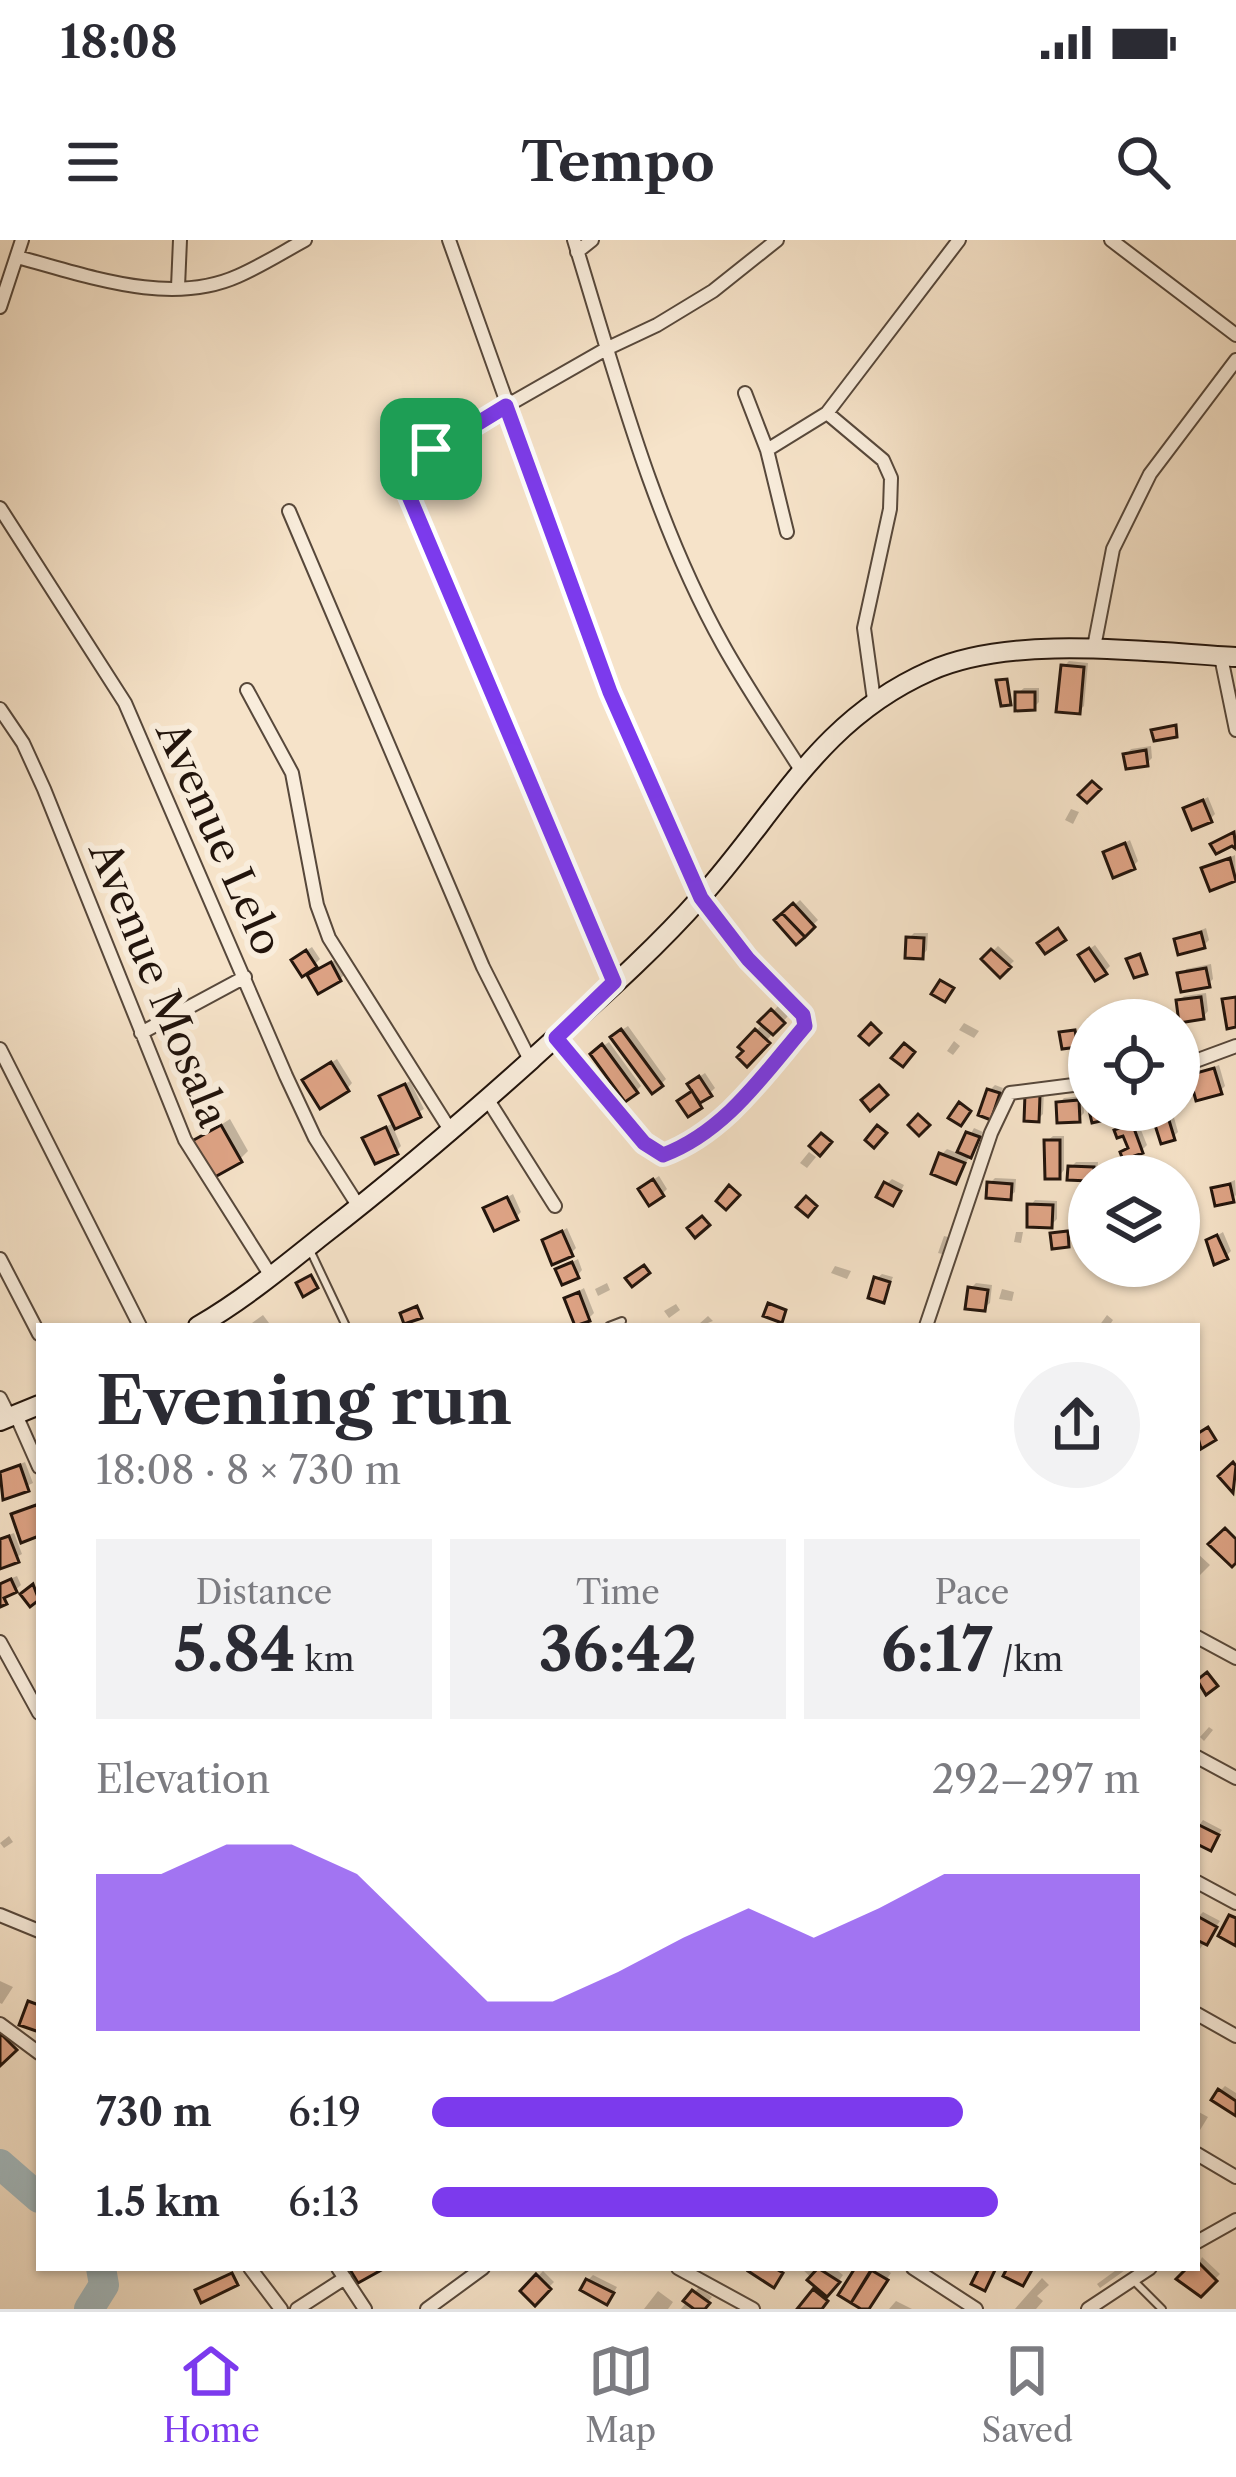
<!DOCTYPE html>
<html lang="en">
<head>
<meta charset="utf-8">
<style>
	:root { --surface:#fff; --page:#f2f2f3; --text:#2b2b33; --muted:#7c7c81; --line:#e1e1e2; --accent:#7c3aed }
	body { margin:0; font-family:"Libre Caslon Text",serif; background:var(--page); color:var(--text); height:100vh; display:flex; flex-direction:column; font-size:45px; white-space:nowrap }
	* { box-sizing:border-box; margin:0 }
	p { font-size:39px; color:var(--muted) }
	.icon { flex:none; width:66px; height:66px; fill:none; stroke:currentColor; stroke-width:2; stroke-linecap:round; stroke-linejoin:round }
	.map { position:relative; flex:1; overflow:hidden }
	.panel { position:absolute; left:36px; top:1083px; width:1164px; height:948px; display:flex; flex-direction:column; background:var(--surface); border-radius:0px; box-shadow:0 3px 9px #0004 }
	.panel>* { flex:none }
	.fabs { position:absolute; left:1068px; top:759px; display:grid; gap:24px }
	.fabs a { display:grid; place-items:center; width:132px; height:132px; border-radius:50%; background:var(--surface); box-shadow:0 3px 9px #0004; font-size:60px }
	.pin { position:absolute; display:grid; place-items:center; width:102px; height:102px; color:#fff; margin:-51px; border-radius:24px; box-shadow:0 6px 18px #0006 }
	.round { display:grid; place-items:center; flex:none; width:126px; height:126px; border-radius:63px; background:var(--page) }
	.head { display:flex; align-items:center; justify-content:space-between; height:204px; padding:0 60px }
	h1 { font-size:66px; font-weight:700; line-height:90px }
	.metrics { display:grid; grid-template-columns:repeat(3,1fr); gap:18px; height:204px; padding:12px 60px }
	.metrics div { display:grid; align-content:center; border-radius:0px; background:var(--page); text-align:center }
	.metrics b { font-size:60px; font-weight:700 }
	.metrics small { font-size:33px; font-weight:400 }
	.metrics p { font-size:33px }
	.chart { height:336px; padding:24px 60px }
	.chart p { display:flex; justify-content:space-between }
	.chart svg { width:100%; height:216px; margin-top:12px; fill:var(--accent); opacity:.7 }
	ul { padding:0 60px; list-style:none; font-size:39px }
	li { display:grid; grid-template-columns:192px 144px 1fr; align-items:center; height:90px }
	li i { height:30px; border-radius:15px; background:var(--accent) }
	.status { display:flex; justify-content:space-between; align-items:center; height:84px; padding:0 60px; background:var(--surface); direction:ltr }
	.status svg { height:33px; fill:currentColor }
	header { display:flex; justify-content:space-between; align-items:center; height:156px; padding:0 60px; background:var(--surface); font-size:54px; font-weight:700 }
	.dock { display:flex; justify-content:space-around; align-items:center; height:168px; border-top:3px solid var(--line); background:var(--surface); font-size:33px; color:var(--muted) }
	.dock a { display:grid; justify-items:center; gap:6px }
	.dock .current { color:var(--accent) }
	.map>svg:first-child { display:block }
</style>
</head>
<body>
<div class="status"><b>18:08</b><svg viewBox="0 0 49 12"><path d="M0 12V9h3v3zM5 12V6h3v6zM10 12V3h3v9zM15 12V0h3v12zM26 1h20v11H26zM47 4h2v5h-2z"/></svg></div>
<header><svg class="icon" aria-label="menu" viewBox="0 0 24 24"><path d="M4 6h16M4 12h16M4 18h16"/></svg>Tempo<svg class="icon" aria-label="search" viewBox="0 0 24 24"><circle cx="10" cy="10" r="6"/><path d="M15 15l6 6"/></svg></header>
<div class="map">
<svg width="1236" height="2069" viewBox="0 0 1236 2069">
	<rect width="100%" height="100%" fill="#f6e3c9"/>
	<filter id="stains"><feTurbulence type="fractalNoise" baseFrequency=".00167" numOctaves="4"/><feColorMatrix values="0 0 0 0 .2 0 0 0 0 .09 0 0 0 0 .02 0 0 0 .5 -.17"/></filter>
	<radialGradient id="worn" r=".72"><stop offset=".6" stop-color="#630" stop-opacity="0"/><stop offset="1" stop-color="#630" stop-opacity=".3"/></radialGradient>
	<path fill="#0003" d="M1069,421L1088,423L1084,466L1079,471L1064,426Z
		M1024,448H1039V462L1034,467L1018,453Z
		M1151,506L1152,518L1147,523L1126,515L1131,509Z
		M1208,557L1215,574L1210,579L1187,569Z
		M1071,569L1079,572L1073,584L1065,580Z
		M1130,600L1138,621L1133,626L1106,613Z
		M1235,615L1236,638L1211,647L1205,629Z
		M800,660L818,680L796,701L778,680Z
		M1206,688L1209,700L1204,705L1177,700Z
		M914,693H928L927,710L922,716L909,698Z
		M1095,705L1110,726L1105,731L1087,711Z
		M998,706L1014,721L1000,734L985,719Z
		M312,707L320,719L315,724L300,715Z
		M337,719L345,734L340,739L316,731Z
		M1211,724L1213,739L1208,744L1181,734L1186,729Z
		M1206,753L1208,771L1203,777L1179,761L1184,756Z
		M778,766L788,776L747,823L742,807Z
		M964,783L979,791L974,798L959,790Z
		M628,786L666,839L661,844L619,792Z
		M954,801L960,806L953,815L947,811Z
		M609,802L641,846L636,851L599,809Z
		M337,819L352,843L347,849L311,836Z
		M1219,825L1225,846L1220,851L1192,836Z
		M705,833L715,848L689,873L681,861L695,850L696,839Z
		M1184,840L1190,855L1179,863V842Z
		M410,841L424,869L393,887L401,906L396,911L366,898L395,882L383,857Z
		M995,845L1003,848L990,876V850Z
		M1044,851L1043,874L1038,879L1028,855Z
		M1083,856L1084,873L1078,879L1059,863L1064,858Z
		M1173,874L1178,892L1173,897L1157,883Z
		M230,879L248,911L240,919L196,901Z
		M1137,880L1147,905L1142,910L1123,912L1130,906L1124,892L1117,891Z
		M974,888L983,892L956,941L942,914L947,909L960,914Z
		M1053,896H1064V930L1059,936L1047,901Z
		M809,912L816,917L807,928L800,923Z
		M1076,922H1098L1097,933L1089,938L1071,927Z
		M659,936L667,949L662,954L647,944Z
		M995,938L1016,939L1015,952L1009,957L990,943Z
		M892,939L904,945L897,958L887,944Z
		M1235,940L1236,955L1232,959L1214,949Z
		M513,954L521,972L516,977L487,969Z
		M1035,960L1057,961V979L1051,985L1030,966Z
		M567,988L576,1008L571,1013L545,1001Z
		M1016,992H1023L1021,1003L1014,1002Z
		M1223,992L1231,1011L1226,1016L1210,1000Z
		M944,996L952,998L946,1015L938,1013Z
		M578,1019L582,1030L577,1036L559,1029Z
		M835,1026L851,1031L847,1039L831,1033Z
		M882,1034L893,1037L883,1060L876,1039Z
		M607,1043L610,1050L598,1056L595,1049Z
		M976,1043L992,1045L990,1063L984,1068L971,1048Z
		M584,1048L594,1073L589,1078L567,1058Z
		M1002,1049L1014,1052L1012,1061L999,1059Z
		M676,1064L680,1070L669,1078L664,1071Z
		M263,1075L269,1083L254,1086L252,1083Z
		M1107,1075L1113,1080L1109,1086H1099Z
		M708,1076L713,1081L700,1086L699,1084Z
		M25,1222L33,1243L4,1257L0,1232Z
		M14,1293L22,1314L0,1326V1298Z
		M1197,1313L1210,1325L1197,1338Z
		M17,1336L21,1345L0,1364V1343Z
		M1209,1487L1213,1490L1204,1501L1200,1497Z
		M1203,1580L1222,1590L1210,1608L1197,1601V1588Z
		M9,1596L13,1602L4,1608L0,1603Z
		M1203,1672L1220,1681L1197,1713V1703L1202,1699L1197,1696V1678Z
		M0,1741L13,1747L2,1764L0,1763Z
		M1225,1846L1236,1853V1873L1220,1851Z
		M1197,1871L1208,1877L1197,1895Z
		M1202,2017L1220,2034L1201,2053L1191,2028H1197Z
		M801,2028H834L843,2035L820,2069H801L820,2046Z
		M859,2028H884L891,2033L866,2069Z
		M1119,2028H1128L1100,2048L1097,2044Z
		M543,2031L554,2042L535,2061L524,2051Z
		M593,2035L617,2047L612,2056L588,2040Z
		M1042,2038L1049,2045L1037,2056L1043,2061L1036,2069H1015Z
		M699,2047L712,2057L701,2069H681Z
		M658,2051L673,2062L668,2069H644Z
		M896,2061L912,2069H889Z"/>
	<g fill="none" stroke-linecap="round" stroke-linejoin="round">
		<path stroke="#a3bbc1" stroke-width="30" d="M0,1924L39,1958
			M89,2069L104,2045L101,2028"/>
	</g>
	<path fill="#dfa486" stroke="#22140c" stroke-width="3" d="M1061,425L1084,427L1080,474L1056,472Z
		M1007,439L1011,465L1001,466L996,440Z
		M1015,452H1035V470L1015,471Z
		M1176,485L1177,497L1154,501L1151,490Z
		M1146,510L1148,526L1126,529L1123,514Z
		M1092,541L1101,549L1087,563L1078,555Z
		M1203,560L1212,582L1192,590L1183,568Z
		M1234,592L1236,609L1232,606L1216,614L1210,604Z
		M1125,603L1135,629L1113,638L1103,612Z
		M1230,618L1236,641L1210,651L1201,628Z
		M793,663L815,687L805,697L782,673Z
		M782,673L805,697L796,705L774,680Z
		M1058,688L1066,700L1045,714L1037,703Z
		M1201,692L1205,708L1178,715L1174,699Z
		M906,697L924,698L923,719L905,718Z
		M1089,708L1107,734L1095,741L1078,715Z
		M991,709L1011,727L1000,738L981,719Z
		M306,710L317,727L302,737L291,720Z
		M1140,714L1147,734L1134,738L1126,719Z
		M331,722L341,741L318,754L307,735Z
		M1206,728L1210,747L1181,752L1177,733Z
		M940,740L954,748L945,762L931,754Z
		M1201,757L1204,779L1179,783L1176,760Z
		M1236,757V787L1227,789L1222,759Z
		M771,769L785,783L773,795L758,782Z
		M871,783L881,793L869,805L859,796Z
		M621,789L663,846L652,854L610,797Z
		M755,789L770,803L747,827L737,817L743,811L738,807Z
		M1075,790L1078,807L1062,809L1059,792Z
		M904,803L915,812L903,827L891,818Z
		M602,804L638,853L625,862L590,814Z
		M331,822L349,851L320,869L302,840Z
		M1214,828L1222,854L1196,861L1189,835Z
		M699,836L712,856L700,863L687,844Z
		M405,844L421,877L395,889L379,856Z
		M879,845L888,855L870,871L861,860Z
		M987,849L1000,853L991,880L978,875Z
		M692,851L702,868L688,877L677,861Z
		M1025,854L1040,855L1039,882L1024,881Z
		M1079,860L1080,882L1057,883L1056,862Z
		M959,862L971,871L961,886L948,878Z
		M1089,870H1117L1118,877L1092,883Z
		M918,874L930,885L919,896L908,885Z
		M1168,877L1175,900L1161,904L1154,882Z
		M1132,883L1143,913L1123,920L1120,912L1128,908L1123,896L1117,898L1114,890Z
		M221,885L242,922L213,938L192,901Z
		M877,885L887,893L874,908L865,900Z
		M386,887L398,914L375,924L362,898Z
		M966,892L980,897L971,918L957,912Z
		M821,893L832,902L820,916L809,906Z
		M1044,900H1060V939H1045Z
		M939,913L965,923L956,944L931,934Z
		M1068,926L1094,927V936H1089V941L1067,940Z
		M653,939L664,956L649,966L638,949Z
		M884,942L901,951L893,966L876,957Z
		M987,942L1012,944L1011,960L986,958Z
		M1230,944L1234,962L1215,966L1211,948Z
		M729,945L740,955L726,970L716,961Z
		M806,956L817,966L808,977L796,967Z
		M507,957L518,980L494,991L483,968Z
		M1027,964L1053,965L1052,988L1027,987Z
		M702,976L710,985L695,998L687,988Z
		M562,991L573,1016L552,1025L542,1000Z
		M1068,991L1069,1007L1052,1009L1050,993Z
		M1217,995L1228,1019L1214,1025L1206,1000Z
		M572,1022L579,1038L562,1045L555,1029Z
		M644,1025L650,1033L632,1047L625,1038Z
		M311,1035L318,1048L303,1057L296,1043Z
		M874,1037L890,1042L884,1063L868,1058Z
		M968,1047L988,1050L985,1071L965,1069Z
		M579,1052L590,1081L575,1086L564,1058Z
		M768,1063L786,1070L782,1083L763,1076Z
		M417,1066L422,1078L404,1084L400,1073Z
		M1208,1187L1216,1200L1201,1209L1197,1194Z
		M1233,1222L1236,1226L1233,1253L1218,1236Z
		M20,1225L29,1251L3,1260L0,1232Z
		M39,1264V1296L21,1303L11,1274Z
		M1225,1288L1236,1299V1323L1232,1327L1208,1304Z
		M9,1296L19,1322L0,1329V1299Z
		M11,1339L17,1352L4,1358L7,1364L0,1367V1344Z
		M33,1344L39,1360L30,1367L20,1354Z
		M1207,1432L1218,1446L1206,1455L1197,1440Z
		M1197,1584L1219,1595L1211,1611L1197,1604Z
		M1229,1675L1236,1678V1706L1218,1696Z
		M1197,1676L1217,1687L1207,1705L1197,1700Z
		M28,1761L39,1765V1792L19,1785Z
		M1,1794L17,1810L0,1826V1795Z
		M1218,1849L1236,1861V1876L1211,1860Z
		M1197,2021L1217,2041L1201,2057L1176,2039L1187,2028H1197Z
		M349,2028H385L358,2043Z
		M750,2028H775L783,2033L774,2048L748,2031Z
		M818,2028L840,2042L827,2057L807,2040Z
		M855,2028H873L851,2063L838,2055Z
		M979,2028H996L985,2051L971,2044Z
		M1007,2028H1033L1023,2046L1003,2036Z
		M871,2030L888,2040L869,2069H861L851,2063Z
		M232,2033L238,2045L201,2063L195,2050Z
		M536,2034L551,2049L535,2066L520,2051Z
		M586,2039L614,2053L607,2065L580,2050Z
		M813,2049L828,2061L822,2069H797Z
		M692,2050L710,2063L705,2069H694L683,2061Z"/>
	<g fill="none" stroke-linecap="round" stroke-linejoin="round">
		<g stroke="#57483b" stroke-width="10">
			<path id="lane" d="M310,1010L346,1086
				M609,1086L622,1081
				M1135,2042L1162,2069"/>
		</g>
		<g stroke="#57483b" stroke-width="16">
			<path id="street" d="M449,0L610,452L701,658L749,719L794,764L805,786C764,834 725,892 663,915L643,903L556,798
				M574,0C616,136 653,280 723,405C747,448 775,489 801,530
				M1111,0L1236,95
				M577,12L592,0
				M17,17C86,35 169,67 238,36C261,26 283,12 305,0
				M178,47L180,0
				M0,67L22,0
				M745,153L767,210L787,292
				M827,173L883,220L891,238L890,269L864,388L874,460
				M767,210L827,173L959,0
				M0,268L125,463L286,836L315,898L359,967
				M289,271L483,727L530,820
				M1094,407L1113,309L1150,234L1236,120
				M1221,417L1236,490
				M247,450L292,533L317,665L329,698L452,893
				M0,469L23,503L44,549L185,900L271,1036
				M614,742L406,249L409,231L431,209L606,109L657,85L713,51L777,0
				M141,793L245,737
				M0,809L140,1086
				M1179,827L1236,806
				M488,860L555,966
				M0,1019L39,1094
				M926,1086L991,893L1010,853L1089,843
				M0,1158L10,1178
				M16,1175L39,1227
				M1197,1397L1236,1418
				M0,1402L39,1473
				M1197,1517L1236,1538
				M1197,1642L1236,1663
				M0,1675L39,1691
				M1197,1774L1236,1796
				M0,1784L39,1813
				M1197,1914L1236,1937
				M1197,2002L1236,1980
				M250,2028L281,2069
				M338,2028L365,2069
				M678,2028L753,2069
				M913,2028L976,2069
				M297,2069L345,2038
				M427,2069L483,2028
				M1088,2069L1150,2028"/>
		</g>
		<g stroke="#22140c" stroke-width="22">
			<path id="secondary" d="M198,1086C243,1060 283,1027 323,995C395,939 463,881 531,820C588,768 650,715 701,657C778,571 819,480 930,431C1013,394 1147,412 1236,417
				M0,1181L39,1165"/>
		</g>
		<use href="#lane" stroke="#f9eddc" stroke-width="6"/>
		<use href="#street" stroke="#f9eddc" stroke-width="12"/>
		<use href="#secondary" stroke="#f9eddc" stroke-width="18"/>
	</g>
	<g fill="none" stroke-linecap="round" stroke-linejoin="round">
		<g stroke="#fff" stroke-width="24">
			<path id="route" d="M506,166L610,452L701,658L748,719L803,775L805,786C764,834 725,892 663,915L644,903L556,798L614,742L406,249L409,231L418,220Z"/>
		</g>
		<use href="#route" stroke="#7c3aed" stroke-width="15"/>
	</g>
	<g text-anchor="middle" dominant-baseline="central" stroke-width="12" stroke-linejoin="round" paint-order="stroke">
		<g font-size="42" fill="#22140c" stroke="#f9eddc">
			<text transform="translate(220 598) rotate(66)">Avenue Lelo</text>
			<text transform="translate(159 744) rotate(68)">Avenue Mosala</text>
		</g>
	</g>
	<rect width="100%" height="100%" filter="url(#stains)"/>
	<rect width="100%" height="100%" fill="url(#worn)"/>
</svg>
<div class="fabs">
<a><svg class="icon" aria-label="locate" viewBox="0 0 24 24"><circle cx="12" cy="12" r="6"/><path d="M12 2v4M12 18v4M2 12h4M18 12h4"/></svg></a>
<a><svg class="icon" aria-label="layers" viewBox="0 0 24 24"><path d="M12 4l9 5-9 5-9-5zM3 14l9 5 9-5"/></svg></a>
</div>
<div class="pin" style="left:431px;top:209px;background:#1e9e55"><svg class="icon" aria-label="arrive" viewBox="0 0 24 24"><path d="M6 21V4h12l-3 4 3 4H6"/></svg></div>
<section class="panel">
<div class="head"><div><h1>Evening run</h1><p>18:08 · 8 × 730 m</p></div><a class="round"><svg class="icon" aria-label="share" viewBox="0 0 24 24"><path d="M12 15V3M7 8l5-5 5 5M5 13v7h14v-7"/></svg></a></div>
<div class="metrics">
<div><p>Distance</p><b>5.84<small> km</small></b></div>
<div><p>Time</p><b>36:42</b></div>
<div><p>Pace</p><b>6:17<small> /km</small></b></div>
</div>
<div class="chart"><p><span>Elevation</span>292–297 m</p>
<svg viewBox="0 0 160 44" preserveAspectRatio="none"><path d="M0 44V12L10 12L20 6L30 6L40 12L50 25L60 38L70 38L80 32L90 25L100 19L110 25L120 19L130 12L140 12L150 12L160 12V44z"/></svg>
</div>
<ul>
<li><b>730 m</b>6:19<i style="width:75%"></i></li>
<li><b>1.5 km</b>6:13<i style="width:80%"></i></li>
</ul>
</section>
</div>
<nav class="dock">
<a class="current"><svg class="icon" aria-label="home" viewBox="0 0 24 24"><path d="M3 11l9-7 9 7M6 9v11h12V9"/></svg>Home</a>
<a><svg class="icon" aria-label="map" viewBox="0 0 24 24"><path d="M3 6l6-2 6 2 6-2v14l-6 2-6-2-6 2zM9 4v14M15 6v14"/></svg>Map</a>
<a><svg class="icon" aria-label="saved" viewBox="0 0 24 24"><path d="M7 4h10v16l-5-4-5 4z"/></svg>Saved</a>
</nav>
</body>
</html>
